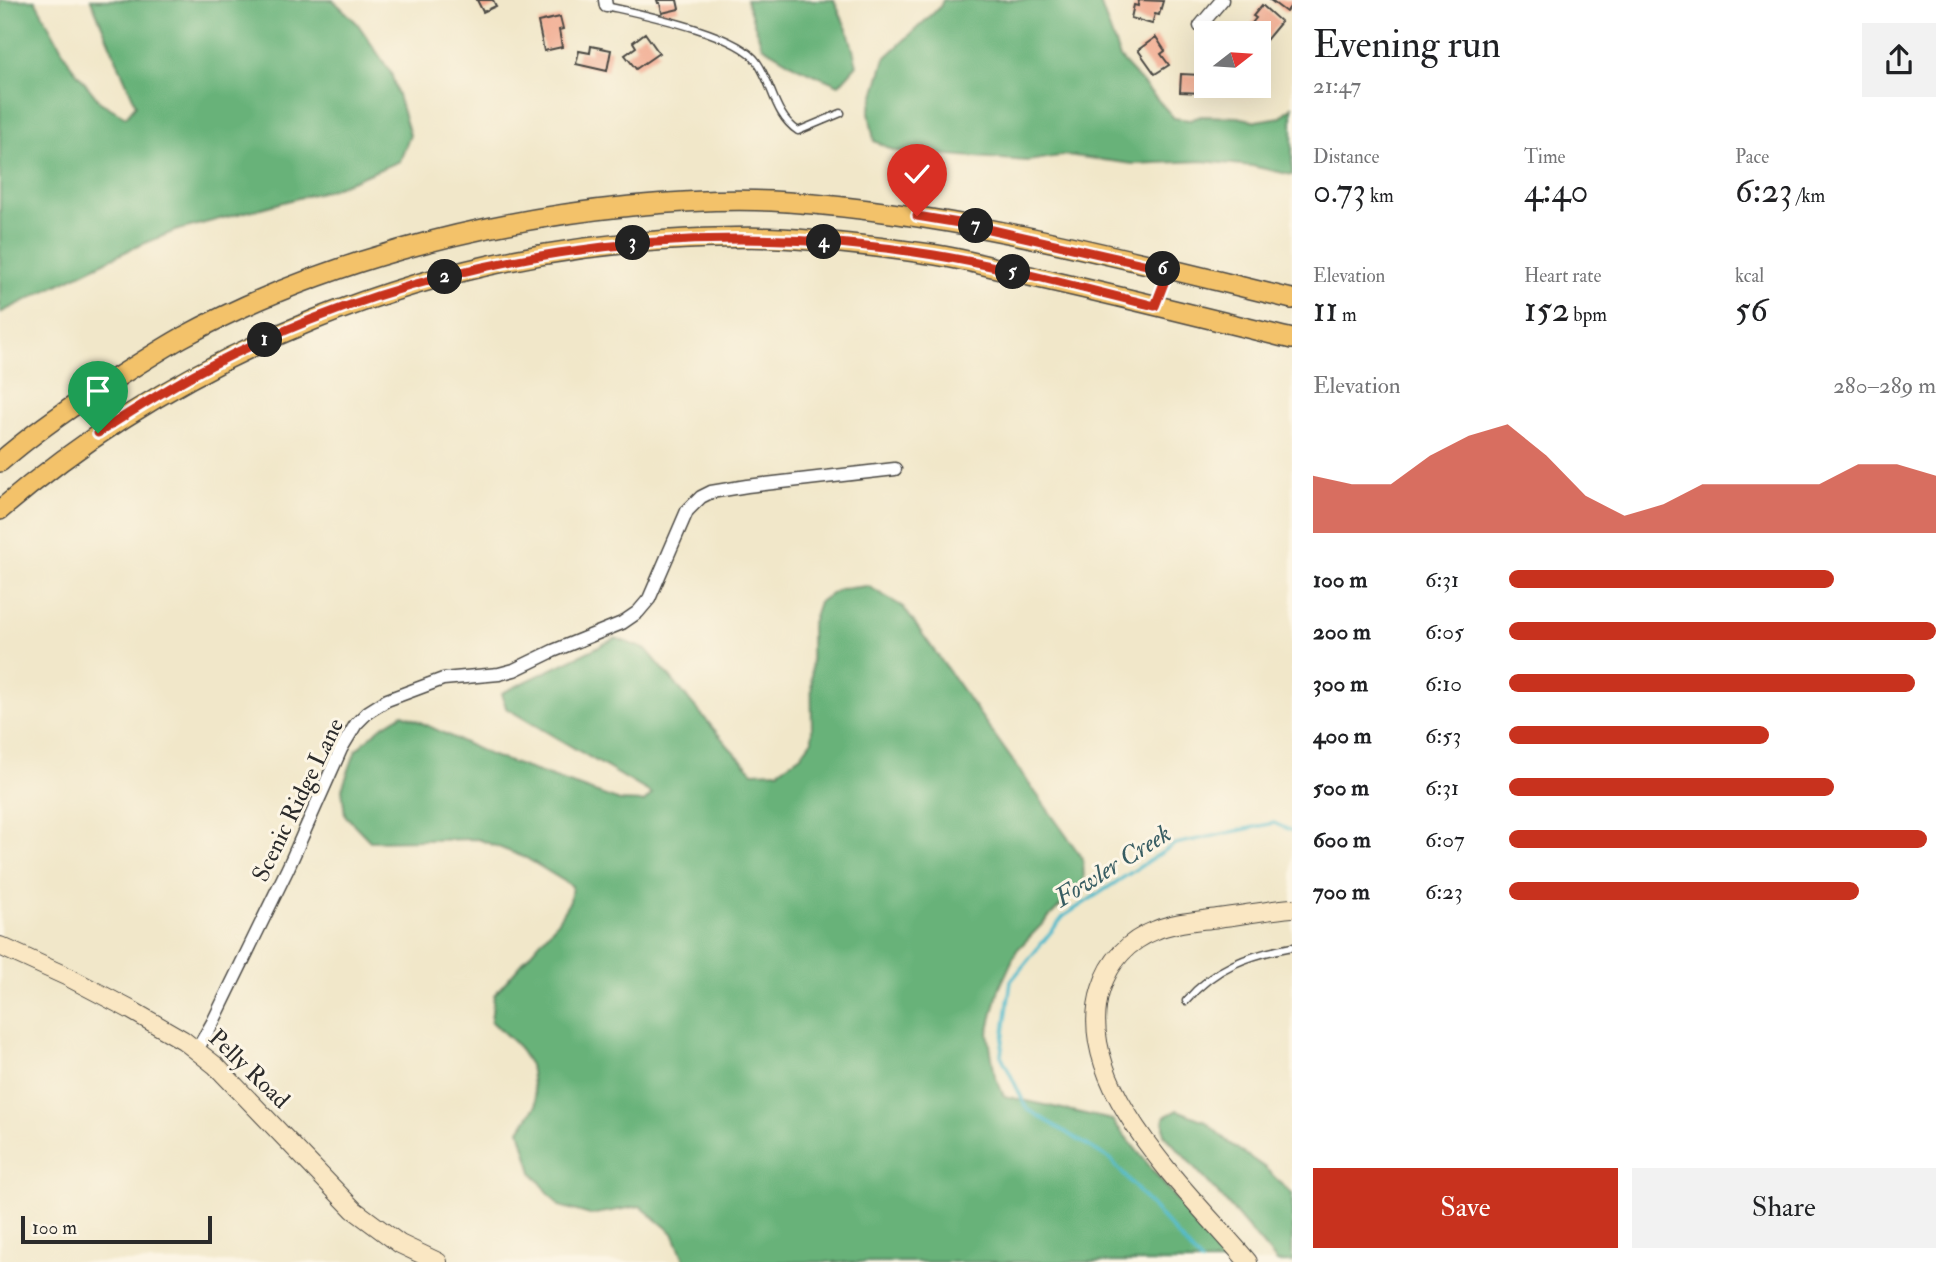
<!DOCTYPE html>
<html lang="en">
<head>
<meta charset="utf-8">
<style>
	:root { --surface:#fff; --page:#f2f2f2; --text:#202124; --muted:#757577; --accent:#c8321e }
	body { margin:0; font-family:"IM FELL Double Pica",serif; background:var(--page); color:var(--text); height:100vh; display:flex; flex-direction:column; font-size:26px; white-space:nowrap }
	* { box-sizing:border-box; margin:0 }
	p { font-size:23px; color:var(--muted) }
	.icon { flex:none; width:38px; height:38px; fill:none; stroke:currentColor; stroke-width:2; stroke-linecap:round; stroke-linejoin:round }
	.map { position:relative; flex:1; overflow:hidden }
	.panel { display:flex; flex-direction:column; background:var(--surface); width:665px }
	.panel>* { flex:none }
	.needle { width:46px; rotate:73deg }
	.buttons { position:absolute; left:1194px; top:21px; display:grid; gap:14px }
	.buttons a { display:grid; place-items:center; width:77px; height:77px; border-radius:0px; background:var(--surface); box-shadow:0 7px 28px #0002; font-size:35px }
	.scale { position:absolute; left:21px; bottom:18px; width:191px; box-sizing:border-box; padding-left:7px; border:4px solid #2b2b2b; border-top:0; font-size:19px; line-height:24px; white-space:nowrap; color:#2b2b2b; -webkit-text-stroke:5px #fcf5e5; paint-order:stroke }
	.pin { position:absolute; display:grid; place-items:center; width:60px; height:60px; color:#fff; margin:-72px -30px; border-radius:50% 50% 50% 0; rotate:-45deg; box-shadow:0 0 7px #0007 }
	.pin .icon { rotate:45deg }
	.km { position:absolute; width:35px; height:35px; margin:-18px; border-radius:50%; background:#222; color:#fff; font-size:19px; line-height:35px; text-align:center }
	.round { display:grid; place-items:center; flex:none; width:74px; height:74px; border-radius:0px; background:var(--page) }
	.summary { display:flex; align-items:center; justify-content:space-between; height:119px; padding:0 21px }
	h1 { font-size:38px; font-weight:600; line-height:52px }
	.metrics { display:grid; grid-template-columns:repeat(3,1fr); gap:10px; height:119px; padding:7px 21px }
	.metrics div { display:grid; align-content:center }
	.metrics b { font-size:35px; font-weight:600 }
	.metrics small { font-size:19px; font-weight:400 }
	.metrics p { font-size:19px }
	.chart { height:196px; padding:14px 21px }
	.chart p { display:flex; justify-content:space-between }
	.chart svg { width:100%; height:126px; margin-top:7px; fill:var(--accent); opacity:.7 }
	.primary-button { display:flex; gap:14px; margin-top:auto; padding:14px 21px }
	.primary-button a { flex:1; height:80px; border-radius:0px; background:var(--accent); color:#fff; font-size:28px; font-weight:600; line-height:80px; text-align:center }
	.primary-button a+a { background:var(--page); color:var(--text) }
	ul { padding:0 21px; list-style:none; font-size:23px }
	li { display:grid; grid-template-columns:112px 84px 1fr; align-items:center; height:52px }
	li i { height:18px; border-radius:9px; background:var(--accent) }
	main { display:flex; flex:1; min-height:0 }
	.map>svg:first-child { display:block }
</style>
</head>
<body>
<main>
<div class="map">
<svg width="1292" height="1262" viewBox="0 0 1292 1262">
	<rect width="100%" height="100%" fill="#fcf5e5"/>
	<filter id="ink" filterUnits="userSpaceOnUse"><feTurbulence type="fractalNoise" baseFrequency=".0143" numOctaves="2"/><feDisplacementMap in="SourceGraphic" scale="14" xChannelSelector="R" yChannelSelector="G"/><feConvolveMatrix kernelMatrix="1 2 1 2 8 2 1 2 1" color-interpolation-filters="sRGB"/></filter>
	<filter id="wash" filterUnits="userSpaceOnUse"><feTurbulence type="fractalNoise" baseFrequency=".00686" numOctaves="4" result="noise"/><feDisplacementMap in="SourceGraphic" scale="28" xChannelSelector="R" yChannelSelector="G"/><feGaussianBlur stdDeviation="1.57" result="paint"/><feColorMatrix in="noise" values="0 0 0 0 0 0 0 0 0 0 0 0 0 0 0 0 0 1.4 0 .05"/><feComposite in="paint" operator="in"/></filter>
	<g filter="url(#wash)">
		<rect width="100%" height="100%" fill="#f1e7c9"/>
		<path fill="#68b279" stroke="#4a6e52" stroke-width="2" d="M0,0H35L70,64L100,102L126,117L136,105L91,0H333L357,23L391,73L410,135L400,161L332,189L175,231L131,249L0,313Z
			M746,0H834L849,34L857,65L839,85L797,67L762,46Z
			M943,0H1099L1120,58L1174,118L1190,120L1201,116L1238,117L1256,121L1281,117L1292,107V175L1252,166L1202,161L1133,164L1066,155L1028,161L895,151L874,141L869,112L885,58L940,7Z
			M868,586L903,607L1083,859L1084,881L1017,950L999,989L988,1033L995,1076L1004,1096L1112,1120L1227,1262H685L673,1233L640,1206L590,1215L559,1206L532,1172L520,1130L536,1105L530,1065L517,1045L491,1021L494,995L555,925L570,901L572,886L526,858L478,839L370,841L345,815L342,789L356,750L380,728L403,714L490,755L620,801L644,802L652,794L506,708L502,693L616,638L647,650L729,747L753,772L778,771L801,755L812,740L811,626L819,602L840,589Z
			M1177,1110L1205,1121L1229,1143L1264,1167L1292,1194V1262H1277L1227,1203L1164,1134V1117Z"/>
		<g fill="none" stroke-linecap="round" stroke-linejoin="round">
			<path stroke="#4fbacb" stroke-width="3.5" d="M1201,1262L1110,1159L1027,1109L1001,1055L1011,981L1064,916L1175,844L1274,823L1292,831"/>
		</g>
		<g id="blocks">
			<path fill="#f1a78c" d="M477,0H493L496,6L483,12Z
				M657,0H677L679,9L662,13L660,3H658Z
				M1139,0L1163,1L1159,15L1155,14L1152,24L1131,18L1134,5L1138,6Z
				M1270,0H1292V5L1286,12Z
				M1262,5L1281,22L1262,45L1258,43V33L1245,32L1256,18L1253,16Z
				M560,17L563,29L559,30L562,47L544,51L538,22Z
				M645,33L659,53L636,69L625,55L636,47L633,42Z
				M1156,37L1165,51L1161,54L1169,65L1155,74L1138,50Z
				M591,46L611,50L607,71L576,64L579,51L590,53Z
				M1201,72H1206V86H1217V88H1202V93L1180,92L1181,74L1201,75Z"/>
		</g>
	</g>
	<g filter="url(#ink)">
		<use href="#blocks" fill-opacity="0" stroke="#494743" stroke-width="2"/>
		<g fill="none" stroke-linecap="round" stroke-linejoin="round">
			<g stroke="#494743" stroke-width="9">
				<path id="lane" d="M606,6C641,14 738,33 757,62C773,85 774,115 798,131L841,113
					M1156,304L1169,272
					M1186,1001C1215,967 1249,955 1292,947"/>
			</g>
			<g stroke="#494743" stroke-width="15">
				<path id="street" d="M605,0L606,6
					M1200,26L1222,0
					M197,1050L213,1022L288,868L341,749L356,724L368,712L387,700L443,679L499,674L514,670L553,651L622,623L638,612L649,599L687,511L701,497L711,492L747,486L895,469"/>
			</g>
			<g stroke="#494743" stroke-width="20">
				<path id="secondary" d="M0,946L68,977L131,1010L183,1040L216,1066L354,1210L400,1244L438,1262
					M1248,1262C1193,1196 1070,1085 1101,989C1110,960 1128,941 1156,930C1175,922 1198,921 1218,918C1243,915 1267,910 1292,908"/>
			</g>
			<g stroke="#494743" stroke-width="22">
				<path id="primary" d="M0,462C31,435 65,411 99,389C126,372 153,354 181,338C316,264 479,221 631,206C684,201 736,198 788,202C960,214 1126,259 1292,299
					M0,510C187,350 424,254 670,240C707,238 743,236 780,238C830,241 881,247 930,254C966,259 1002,270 1038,278C1123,297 1207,318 1292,339"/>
			</g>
			<use href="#lane" stroke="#fff" stroke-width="6"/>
			<use href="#street" stroke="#fff" stroke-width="12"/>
			<use href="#secondary" stroke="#fae7c3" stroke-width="18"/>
			<use href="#primary" stroke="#f3c26a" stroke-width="19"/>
		</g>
	</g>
	<g fill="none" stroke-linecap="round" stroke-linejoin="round" filter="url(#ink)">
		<g stroke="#fff" stroke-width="14">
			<path id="route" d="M98,433C132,411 166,389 202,370C426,252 685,214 934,255C1007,267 1083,289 1155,306L1169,270L971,225L917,216"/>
		</g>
		<use href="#route" stroke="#c8321e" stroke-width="9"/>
	</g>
	<g text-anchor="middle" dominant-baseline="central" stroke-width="6" stroke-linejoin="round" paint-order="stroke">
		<g font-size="24" fill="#2b2b2b" stroke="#fcf5e5">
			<text transform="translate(298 800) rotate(-64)">Scenic Ridge Lane</text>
			<text transform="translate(249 1069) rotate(44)">Pelly Road</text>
		</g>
		<g font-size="26" font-style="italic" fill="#385d63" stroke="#fcf5e5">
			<text transform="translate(1113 866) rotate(-32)">Fowler Creek</text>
		</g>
	</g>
</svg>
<div class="buttons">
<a><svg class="needle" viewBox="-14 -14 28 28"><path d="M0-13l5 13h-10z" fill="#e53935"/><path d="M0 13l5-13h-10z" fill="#757577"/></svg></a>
</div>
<div class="scale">100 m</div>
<div class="pin" style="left:98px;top:433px;background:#1e9e55"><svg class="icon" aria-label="arrive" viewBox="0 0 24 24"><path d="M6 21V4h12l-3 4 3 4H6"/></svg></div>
<div class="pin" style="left:917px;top:216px;background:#d93025"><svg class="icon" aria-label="check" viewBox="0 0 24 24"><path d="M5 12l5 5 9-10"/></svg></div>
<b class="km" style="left:265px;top:340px">1</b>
<b class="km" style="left:445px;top:277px">2</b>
<b class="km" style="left:633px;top:243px">3</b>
<b class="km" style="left:824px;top:242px">4</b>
<b class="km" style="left:1013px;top:272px">5</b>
<b class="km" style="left:1163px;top:269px">6</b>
<b class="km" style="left:976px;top:226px">7</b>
</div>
<section class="panel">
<div class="summary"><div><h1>Evening run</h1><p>21:47</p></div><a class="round"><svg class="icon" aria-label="share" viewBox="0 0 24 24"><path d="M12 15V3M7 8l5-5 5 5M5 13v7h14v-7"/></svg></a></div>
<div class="metrics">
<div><p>Distance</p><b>0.73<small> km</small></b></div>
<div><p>Time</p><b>4:40</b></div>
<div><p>Pace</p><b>6:23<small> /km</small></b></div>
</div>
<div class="metrics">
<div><p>Elevation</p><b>11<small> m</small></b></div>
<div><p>Heart rate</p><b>152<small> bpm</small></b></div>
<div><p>kcal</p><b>56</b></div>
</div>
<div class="chart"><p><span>Elevation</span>280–289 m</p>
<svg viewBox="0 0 160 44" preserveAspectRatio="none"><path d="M0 44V24L10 27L20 27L30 17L40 10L50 6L60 17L70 31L80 38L90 34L100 27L110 27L120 27L130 27L140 20L150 20L160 24V44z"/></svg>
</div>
<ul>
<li><b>100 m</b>6:31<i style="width:76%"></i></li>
<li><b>200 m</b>6:05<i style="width:100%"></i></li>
<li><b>300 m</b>6:10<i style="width:95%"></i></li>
<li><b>400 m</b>6:53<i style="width:61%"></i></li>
<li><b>500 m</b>6:31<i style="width:76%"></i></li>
<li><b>600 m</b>6:07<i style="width:98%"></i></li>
<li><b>700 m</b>6:23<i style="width:82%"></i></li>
</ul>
<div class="primary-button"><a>Save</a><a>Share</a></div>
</section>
</main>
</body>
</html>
